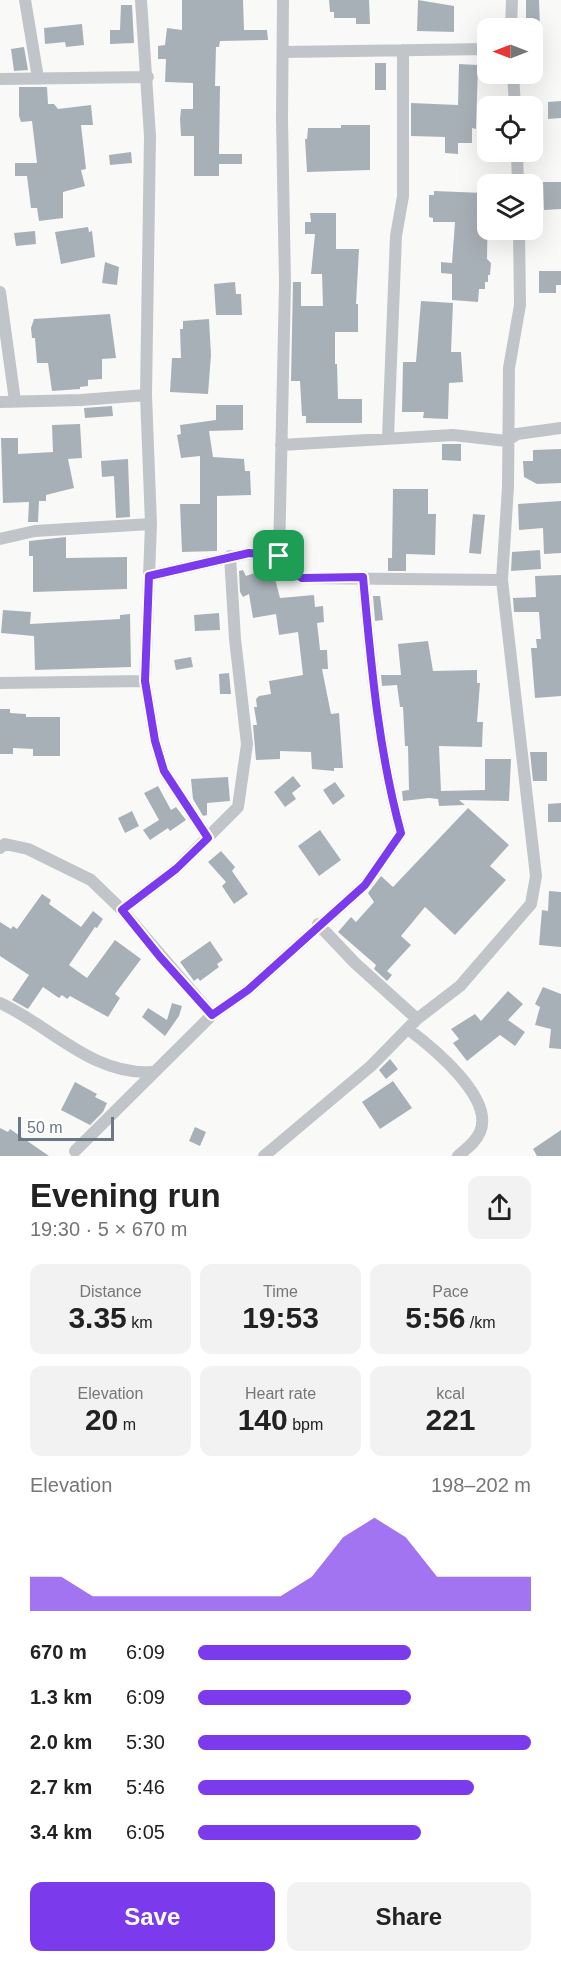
<!DOCTYPE html>
<html lang="en">
<head>
<meta charset="utf-8">
<style>
	:root { --surface:#fff; --page:#f2f2f2; --text:#222; --muted:#767676; --accent:#7c3aed }
	body { margin:0; font-family:Helvetica,sans-serif; background:var(--page); color:var(--text); height:100vh; display:flex; flex-direction:column; font-size:22px; white-space:nowrap }
	* { box-sizing:border-box; margin:0 }
	p { font-size:20px; color:var(--muted) }
	.icon { flex:none; width:33px; height:33px; fill:none; stroke:currentColor; stroke-width:2; stroke-linecap:round; stroke-linejoin:round }
	.map { position:relative; height:1156px; overflow:hidden }
	.drawer { display:flex; flex-direction:column; background:var(--surface); flex:1 }
	.drawer>* { flex:none }
	.needle { width:39px; rotate:270deg }
	.fabs { position:absolute; left:477px; top:18px; display:grid; gap:12px }
	.fabs a { display:grid; place-items:center; width:66px; height:66px; border-radius:12px; background:var(--surface); box-shadow:0 6px 24px #0002; font-size:30px }
	.scale { position:absolute; left:18px; bottom:15px; width:96px; box-sizing:border-box; padding-left:6px; border:3px solid #6a7887; border-top:0; font-size:16px; line-height:21px; white-space:nowrap; color:#6a7887; -webkit-text-stroke:4px #fff; paint-order:stroke }
	.pin { position:absolute; display:grid; place-items:center; width:51px; height:51px; color:#fff; margin:-26px; border-radius:12px; box-shadow:0 3px 9px #0006 }
	.round { display:grid; place-items:center; flex:none; width:63px; height:63px; border-radius:12px; background:var(--page) }
	.overview { display:flex; align-items:center; justify-content:space-between; height:102px; padding:0 30px }
	h1 { font-size:33px; font-weight:700; line-height:45px }
	.figures { display:grid; grid-template-columns:repeat(3,1fr); gap:9px; height:102px; padding:6px 30px }
	.figures div { display:grid; align-content:center; border-radius:12px; background:var(--page); text-align:center }
	.figures b { font-size:30px; font-weight:700 }
	.figures small { font-size:16px; font-weight:400 }
	.figures p { font-size:16px }
	.chart { height:168px; padding:12px 30px }
	.chart p { display:flex; justify-content:space-between }
	.chart svg { width:100%; height:108px; margin-top:6px; fill:var(--accent); opacity:.7 }
	.primary-button { display:flex; gap:12px; margin-top:auto; padding:12px 30px }
	.primary-button a { flex:1; height:69px; border-radius:12px; background:var(--accent); color:#fff; font-size:24px; font-weight:700; line-height:69px; text-align:center }
	.primary-button a+a { background:var(--page); color:var(--text) }
	ul { padding:0 30px; list-style:none; font-size:20px }
	li { display:grid; grid-template-columns:96px 72px 1fr; align-items:center; height:45px }
	li i { height:15px; border-radius:8px; background:var(--accent) }
	.map>svg:first-child { display:block }
</style>
</head>
<body>
<div class="map">
<svg width="561" height="1156" viewBox="0 0 561 1156">
	<rect width="100%" height="100%" fill="#f9faf8"/>
	<path fill="#a8b0b7" d="M182,0H243L244,30H267L268,40L220,41L219,47H216L215,86H220L219,154H242V164H219V176H194V136H181L180,119L181,109H193V83L165,82L166,59H158V46L165,45L167,28L182,30Z
		M329,0H369L370,24H356V18H334V12H330Z
		M418,0L454,6V32L417,31Z
		M526,0H539L540,28H526Z
		M121,5H132L134,43L110,44V30H120Z
		M82,24L84,45L66,47L65,42L45,44L44,28Z
		M24,47L28,70L14,71L11,49Z
		M375,63H386V90H375Z
		M459,64L478,65L476,129L472,128V143H458V154L445,153V137L411,136V103L458,105Z
		M19,87H47L48,104H54L58,109L91,105L93,125H81L86,169L81,170L85,186L63,192V218L39,221L37,208H31L27,176H15V163H37L32,121L21,122L19,116Z
		M561,101V118L548,119V102Z
		M341,125H370V170L307,172L305,139H307L308,128H341Z
		M131,152L132,163L110,165L109,155Z
		M543,182H561V209L544,210Z
		M434,191L484,193V197L488,198L487,259L491,263L490,275H488V282H485V289H479L478,302L452,300V274L441,273V262L452,263L455,222H433V218L429,217V195H434Z
		M310,213H336V249H359L356,304H358V332H335V364H337L338,399H362V423H306V416H302L300,381H291L293,282H301V306H323L322,274H311L315,234H305V222H311Z
		M88,227L89,232L92,231L95,257L61,264L55,232Z
		M35,231L36,244L16,246L14,233Z
		M105,262L119,267L117,285L102,283Z
		M539,271H561V285H556V293H539Z
		M235,282L236,294H241L242,315H216L214,284Z
		M421,301L453,303L451,352H461L463,382L449,383L448,419L423,418L424,412H402L403,362H416Z
		M110,314L116,358L102,359V379L88,380V386L80,387V389L52,391L48,363H37L35,338H32L31,328L34,319Z
		M209,319L211,355L208,394L170,392L172,358H181L180,329H183V321Z
		M216,405H243V430L209,431L213,457L244,459L245,471H250L251,495L217,496V551L182,552L180,504H200V456L181,458L177,435L181,434L180,425L216,420Z
		M112,406L113,416L85,418L84,408Z
		M80,424L82,458L68,459L74,488L46,495V501H39L38,522H28L29,502L3,503L1,438H18V454L53,452L52,425Z
		M442,444H461V461L442,460Z
		M561,449V483L537,484L524,477L523,461H533V450Z
		M128,459L130,517L116,518L114,476L102,477L101,461Z
		M393,489H428V514H436L435,555L406,554V571H388V558H392Z
		M561,501V553L544,554L543,528L519,530L518,504Z
		M473,514L485,515L481,554L469,553Z
		M66,537V558L127,557V589L33,592V556H29V541Z
		M540,550L541,569L511,571L512,552Z
		M243,570L246,576L263,570L264,575L273,571L280,598L314,595L315,607L323,606L324,622L317,623L319,640L320,650H327L328,669H322L331,714L339,713L343,768H334V771L312,769L311,752L280,751V759L256,760L253,725H257L254,707H257L256,699L259,696L271,694L269,681L303,675L298,632L279,635L276,614L253,618L249,594L243,597L240,592L239,571Z
		M561,575V696L535,698L531,648H537L536,639H541L539,612H514L513,598L536,597L535,576Z
		M373,596H380L383,620L375,621Z
		M3,610L31,612L30,624L120,619V615L130,614L131,667L35,670L34,636L1,633Z
		M219,613L220,630L195,631L194,615Z
		M428,641L433,671L477,670V683H480L477,722H483L482,747L439,746L441,791L485,790V759H511L509,801L459,800L465,805L439,806L438,799L429,798L403,801L402,791L409,790L408,746H405L403,707H400L397,685L382,686L381,675H401L398,644Z
		M191,657L193,667L176,670L174,660Z
		M229,673L231,694H220L219,674Z
		M0,709H10V713L26,714V717H60V756H33V749L13,748V754H0Z
		M530,752H547V781H533Z
		M293,776L301,786L292,793L296,799L285,807L274,792Z
		M228,777L230,801L207,803V815L203,816L193,799L191,779Z
		M335,782L345,796L333,805L323,790Z
		M158,786L171,810L176,807L186,820L170,831L168,828L150,840L143,830L159,820L144,793Z
		M561,803V822H548V804Z
		M468,808L509,845L490,866L506,880L455,935L425,907L401,936L411,945L387,971L392,975L387,981L374,969L376,965L338,932L351,917L356,922L374,902L368,893L381,876L393,887Z
		M132,811L139,826L125,833L118,818Z
		M320,830L341,860L319,876L298,846Z
		M221,851L235,867L232,871L248,894L234,904L222,886L226,882L208,862Z
		M549,891L561,892V947L539,945L542,910L548,911Z
		M42,894L51,900L49,904L81,927L93,911L103,919L97,928L95,927L69,965L87,978L115,940L141,959L115,994L120,998L108,1017L70,996L67,999L62,995L59,998L43,987L28,1009L12,1000L29,975L0,956V922L11,929L13,926L17,929Z
		M210,941L223,960L217,964L219,967L200,981L198,978L194,981L180,962Z
		M543,987L561,994V1049L549,1048L551,1029L535,1025L540,1007L535,1004Z
		M508,991L523,1004L508,1020L525,1032L515,1046L500,1035L467,1061L453,1043L459,1039L451,1029L475,1014L481,1021Z
		M172,1003L182,1006L179,1016L165,1036L142,1017L148,1008L167,1020Z
		M390,1059L398,1069L386,1079L379,1070Z
		M393,1081L412,1108L380,1129L362,1102Z
		M75,1082L97,1094L95,1097L107,1103L103,1112L90,1125L61,1110Z
		M195,1127L206,1132L200,1146L189,1141Z
		M0,1128L8,1132L10,1129L49,1156H0Z
		M561,1130V1156H537L533,1149Z"/>
	<g fill="none" stroke-linecap="round" stroke-linejoin="round">
		<path stroke="#c1c5c9" stroke-width="12" d="M25,0L38,78
			M141,0L150,136L146,395L151,524L145,681L155,741L164,771L208,838
			M511,28L512,0
			M284,52L488,49
			M513,74L515,106
			M0,79L148,77
			M517,152L518,184
			M0,292L15,401
			M0,402L81,400L146,395
			M388,437L396,236L403,196V50
			M281,445L453,435L507,441L517,434L561,428
			M0,539L35,531L151,524
			M279,556L285,284L282,118L283,0
			M149,576L249,553L279,556L294,573L302,578L502,580
			M0,683L145,681
			M0,848L5,844L28,849L91,880L122,910L212,1015
			M122,910L176,869L238,807L247,744L235,639L230,556
			M318,924L355,963L417,1019
			M0,1003C51,1026 91,1075 152,1072
			M408,1029C432,1047 495,1098 480,1132C476,1142 466,1149 458,1156
			M75,1151L212,1015L248,990L365,885L401,833C378,749 371,663 363,577
			M264,1156L371,1066L417,1019L460,986L531,904L536,876L502,580L508,487L509,368L520,305L519,230"/>
	</g>
	<g fill="none" stroke-linecap="round" stroke-linejoin="round">
		<g stroke="#fff" stroke-width="12">
			<path id="route" d="M249,553L279,556L294,573L302,578L363,577C371,663 378,749 401,833L365,885L248,990L212,1015L160,957L122,910L176,869L208,838L164,771L155,741L145,681L149,576Z"/>
		</g>
		<use href="#route" stroke="#7c3aed" stroke-width="8"/>
	</g>
</svg>
<div class="fabs">
<a><svg class="needle" viewBox="-14 -14 28 28"><path d="M0-13l5 13h-10z" fill="#e53935"/><path d="M0 13l5-13h-10z" fill="#767676"/></svg></a>
<a><svg class="icon" aria-label="locate" viewBox="0 0 24 24"><circle cx="12" cy="12" r="6"/><path d="M12 2v4M12 18v4M2 12h4M18 12h4"/></svg></a>
<a><svg class="icon" aria-label="layers" viewBox="0 0 24 24"><path d="M12 4l9 5-9 5-9-5zM3 14l9 5 9-5"/></svg></a>
</div>
<div class="scale">50 m</div>
<div class="pin" style="left:279px;top:556px;background:#1e9e55"><svg class="icon" aria-label="arrive" viewBox="0 0 24 24"><path d="M6 21V4h12l-3 4 3 4H6"/></svg></div>
</div>
<section class="drawer">
<div class="overview"><div><h1>Evening run</h1><p>19:30 · 5 × 670 m</p></div><a class="round"><svg class="icon" aria-label="share" viewBox="0 0 24 24"><path d="M12 15V3M7 8l5-5 5 5M5 13v7h14v-7"/></svg></a></div>
<div class="figures">
<div><p>Distance</p><b>3.35<small> km</small></b></div>
<div><p>Time</p><b>19:53</b></div>
<div><p>Pace</p><b>5:56<small> /km</small></b></div>
</div>
<div class="figures">
<div><p>Elevation</p><b>20<small> m</small></b></div>
<div><p>Heart rate</p><b>140<small> bpm</small></b></div>
<div><p>kcal</p><b>221</b></div>
</div>
<div class="chart"><p><span>Elevation</span>198–202 m</p>
<svg viewBox="0 0 160 44" preserveAspectRatio="none"><path d="M0 44V30L10 30L20 38L30 38L40 38L50 38L60 38L70 38L80 38L90 30L100 14L110 6L120 14L130 30L140 30L150 30L160 30V44z"/></svg>
</div>
<ul>
<li><b>670 m</b>6:09<i style="width:64%"></i></li>
<li><b>1.3 km</b>6:09<i style="width:64%"></i></li>
<li><b>2.0 km</b>5:30<i style="width:100%"></i></li>
<li><b>2.7 km</b>5:46<i style="width:83%"></i></li>
<li><b>3.4 km</b>6:05<i style="width:67%"></i></li>
</ul>
<div class="primary-button"><a>Save</a><a>Share</a></div>
</section>
</body>
</html>
